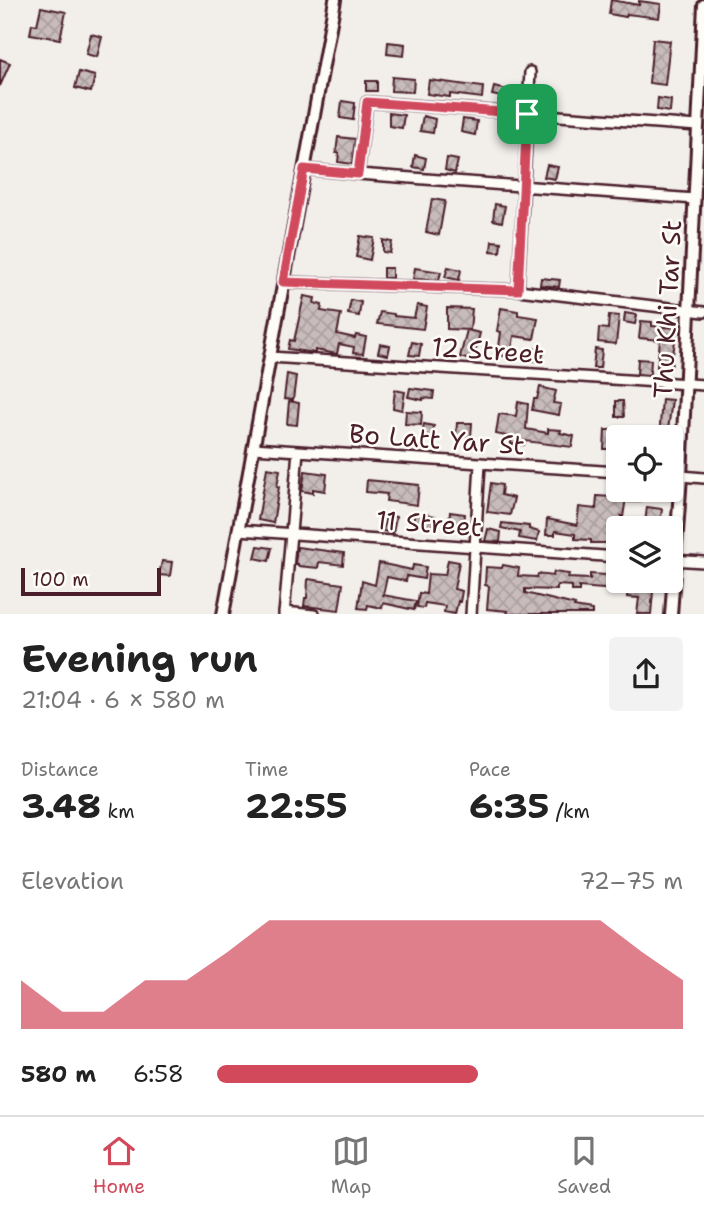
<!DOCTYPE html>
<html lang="en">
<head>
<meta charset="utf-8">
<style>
	:root { --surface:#fff; --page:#f2f2f2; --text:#222; --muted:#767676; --line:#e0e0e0; --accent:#d1495b }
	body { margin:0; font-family:"Shantell Sans",sans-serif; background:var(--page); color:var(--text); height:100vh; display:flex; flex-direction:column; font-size:26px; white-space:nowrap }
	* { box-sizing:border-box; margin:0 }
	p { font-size:23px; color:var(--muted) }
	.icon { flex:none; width:38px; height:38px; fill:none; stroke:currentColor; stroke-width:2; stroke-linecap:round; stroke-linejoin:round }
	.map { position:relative; height:614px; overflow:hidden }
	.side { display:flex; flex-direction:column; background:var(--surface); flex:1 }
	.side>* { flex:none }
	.buttons { position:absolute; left:606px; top:425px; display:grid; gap:14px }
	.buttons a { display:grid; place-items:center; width:77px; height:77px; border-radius:7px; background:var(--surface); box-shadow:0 2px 5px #0004; font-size:35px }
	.scale { position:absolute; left:21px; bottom:18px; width:140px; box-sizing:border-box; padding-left:7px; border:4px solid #4a1f2b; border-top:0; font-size:19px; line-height:24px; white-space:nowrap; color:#4a1f2b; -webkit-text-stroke:5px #fdfcf7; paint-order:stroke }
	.pin { position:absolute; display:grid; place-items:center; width:60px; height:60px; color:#fff; margin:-30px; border-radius:14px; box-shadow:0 4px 10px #0006 }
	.round { display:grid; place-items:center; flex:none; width:74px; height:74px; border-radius:7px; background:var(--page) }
	.summary { display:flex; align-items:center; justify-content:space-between; height:119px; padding:0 21px }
	h1 { font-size:38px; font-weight:700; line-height:52px }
	.figures { display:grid; grid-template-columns:repeat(3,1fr); gap:10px; height:119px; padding:7px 21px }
	.figures div { display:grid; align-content:center }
	.figures b { font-size:35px; font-weight:700 }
	.figures small { font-size:19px; font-weight:400 }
	.figures p { font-size:19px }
	.chart { height:196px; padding:14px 21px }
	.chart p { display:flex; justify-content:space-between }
	.chart svg { width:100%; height:126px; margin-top:7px; fill:var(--accent); opacity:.7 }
	ul { padding:0 21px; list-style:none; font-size:23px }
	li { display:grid; grid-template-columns:112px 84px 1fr; align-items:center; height:52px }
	li i { height:18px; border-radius:9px; background:var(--accent) }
	.tabs { display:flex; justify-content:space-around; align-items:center; height:98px; border-top:2px solid var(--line); background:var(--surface); font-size:19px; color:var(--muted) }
	.tabs a { display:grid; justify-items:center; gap:4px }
	.tabs .active { color:var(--accent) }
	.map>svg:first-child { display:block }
</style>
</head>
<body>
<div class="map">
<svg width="704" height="615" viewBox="0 0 704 615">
	<defs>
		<pattern id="building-cross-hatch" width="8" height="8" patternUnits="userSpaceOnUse" patternTransform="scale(1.75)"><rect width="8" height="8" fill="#c8bbbb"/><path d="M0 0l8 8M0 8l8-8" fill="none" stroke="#ada0a1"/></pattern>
	</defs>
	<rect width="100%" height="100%" fill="#f2efeb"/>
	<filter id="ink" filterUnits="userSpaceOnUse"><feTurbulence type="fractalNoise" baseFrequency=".0143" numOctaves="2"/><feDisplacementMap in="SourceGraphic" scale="14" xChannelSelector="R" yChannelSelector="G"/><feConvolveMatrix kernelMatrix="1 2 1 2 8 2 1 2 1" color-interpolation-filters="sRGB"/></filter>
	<g filter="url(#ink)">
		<path fill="url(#building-cross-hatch)" stroke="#4a1f2b" stroke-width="2" d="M611,0L639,5V1L661,4L659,18L627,14L626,17L609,14Z
			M41,7L66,12L60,39L30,34L32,24L37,25Z
			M91,34L102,37L97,57L86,54Z
			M653,39L670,41L665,85L649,83Z
			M388,42L405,44L404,56L387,54Z
			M0,59L10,63L0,86Z
			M79,72L95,76L91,92L75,88Z
			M392,77L414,79L413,92L391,91Z
			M429,80L483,87L482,98L450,94V97L427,94Z
			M366,81H377V91H366Z
			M494,87L517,92L515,100L492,95Z
			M658,98L671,100L670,112L657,110Z
			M342,101L355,103L353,120L340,118Z
			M389,113L404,115L402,128L389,126Z
			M423,116L435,119L433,133L420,131Z
			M463,119L477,121L475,135L461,132Z
			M338,137L355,139L352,164L338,162L339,153H336Z
			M415,155L426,158L424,169L413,167Z
			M447,158L458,160L455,173L445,170Z
			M547,165L558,167L555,179L544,177Z
			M432,199L445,201L439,235L426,232Z
			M495,204L505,206L502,222L493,220Z
			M360,236L374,238L370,260L356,257Z
			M383,240L392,242L390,253L383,252Z
			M492,241L501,242L500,252L491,251Z
			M448,267L461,270L459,280L445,277Z
			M383,268H392V278H383Z
			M415,268L441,272L439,280L413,279Z
			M541,278L560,280L559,287L540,285Z
			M304,296L315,298L314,303L322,305L321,311L341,314L337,334L355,338L356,335L366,337L363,354L353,353L354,347L339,344L337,354L315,350V353L288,349L290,340L294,341Z
			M351,300L361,302L359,316L348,314Z
			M417,305L427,307L423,329L377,324L380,312L394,314V316L414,318Z
			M447,308L472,309L470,330L447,329Z
			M501,308L518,311V315L538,318L534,339L514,336L511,357L498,355L501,332L497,331Z
			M625,313L637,315L635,324L624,322Z
			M609,315L619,316L616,344L598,342L599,328L608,329Z
			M641,321L652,322V326L677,328L671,368L657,367L660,340L639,338Z
			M467,330L480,333L473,361L460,357Z
			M412,342L421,344L419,356L409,355Z
			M380,344L390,346L388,355L378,353Z
			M532,348L544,351L541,362L530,360Z
			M595,349L602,350L600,368H593Z
			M638,359L651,360L650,375L637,374Z
			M287,374L296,376L293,400L284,399Z
			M540,387L556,391L553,403L561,404L559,415L532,410L534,399H537Z
			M410,388L434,391L433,399L423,398V400L408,397Z
			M395,390L405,392L402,410L393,408Z
			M662,399L672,400L667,438H659Z
			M289,401L299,403L297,425L287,424Z
			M616,401H623L624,417H616Z
			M518,402L528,404L526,429L548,433V429L561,430L560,433L574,436L572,447L525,441L524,445L511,444V437L496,434L499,414L516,416Z
			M406,411L422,412L421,425L405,424Z
			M457,423H472L471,437L456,436Z
			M424,424L434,426L432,437L422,434Z
			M605,430H613L612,449H604Z
			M267,468L280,470L277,487H279L273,523L258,520Z
			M305,471L327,474L325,491L313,489V493L302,491Z
			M367,480L419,485L417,505L386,501L387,494L366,492Z
			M491,483L502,485L501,495L514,498L510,515L487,512Z
			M629,490H641V502H629Z
			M597,496L626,498L623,517L621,516L620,528H618V543H591V540L575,539V534L555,531V535H546L547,519L577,525L579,507L596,509Z
			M647,507L662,509L660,525L645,523Z
			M415,512L435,516L432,527L413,523Z
			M450,512L465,514L464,523L449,522Z
			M386,515L396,517L393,533L383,531Z
			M502,523L529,526V529L539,532L537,541L519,538L520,532L501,528Z
			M488,529L501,532L500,542L485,541Z
			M258,546L272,548L269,561L255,558Z
			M297,547L344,553L343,565L319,562L318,568L298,566V564H295Z
			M448,560L459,562L454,589L462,591L460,602L458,601L455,614L444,612L445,606L425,603L424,608L417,607L419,593L426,594L428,574L445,575Z
			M162,561L172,562L170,576L159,575Z
			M379,563L412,570L413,565L426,567L424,579L407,576L406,581L387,577L383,595L416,601L414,610L383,603L382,608L368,605L367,609L358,608L362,581L375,585Z
			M503,565L519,568L518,576L537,577L538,574L553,576L554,572L569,574L568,578L590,579V574L607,575V574L618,575L617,581H654L651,614H637L639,598L627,597L628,591L579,587V591H572V586L557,585V590L525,589V593L575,605L574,607L592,610V614H507L508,611L487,609L489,586L485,585L486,567L502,568Z
			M308,579L343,584L339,610L304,606L305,598H307Z"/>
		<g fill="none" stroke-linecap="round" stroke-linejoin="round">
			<g stroke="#4a1f2b" stroke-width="14">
				<path id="minor" d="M304,169L358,174L695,199
					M358,174L367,102L698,126
					M283,282L518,290L704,312
					M518,290L530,72
					M270,357L704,385
					M253,448L618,472
					M670,475L704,478
					M238,530L618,557
					M671,560L704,562
					M284,612L314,615
					M284,615L298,451
					M471,615L480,464"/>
			</g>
			<g stroke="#4a1f2b" stroke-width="16">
				<path id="tertiary" d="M223,615L335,0
					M671,615L681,476L704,5"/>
			</g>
			<use href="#minor" stroke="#fdfcf7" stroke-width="9"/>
			<use href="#tertiary" stroke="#fdfcf7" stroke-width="10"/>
		</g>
	</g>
	<g fill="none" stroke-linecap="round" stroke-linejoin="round" filter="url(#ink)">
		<g stroke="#fff" stroke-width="14">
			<path id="route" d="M367,102L527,114L518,290L283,282L304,169L358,174Z"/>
		</g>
		<use href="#route" stroke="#d1495b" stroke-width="9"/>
	</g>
	<g text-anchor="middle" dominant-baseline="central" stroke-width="5" stroke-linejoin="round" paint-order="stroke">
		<g font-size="26" fill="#4a1f2b" stroke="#fdfcf7">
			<text transform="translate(667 309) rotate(-87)">Thu Khi Tar St</text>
			<text transform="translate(488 350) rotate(4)">12 Street</text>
			<text transform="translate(437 439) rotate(4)">Bo Latt Yar St</text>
			<text transform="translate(429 523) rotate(4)">11 Street</text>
		</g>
	</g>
</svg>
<div class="buttons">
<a><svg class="icon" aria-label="locate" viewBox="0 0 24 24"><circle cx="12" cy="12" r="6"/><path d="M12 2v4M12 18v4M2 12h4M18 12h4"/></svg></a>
<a><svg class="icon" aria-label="layers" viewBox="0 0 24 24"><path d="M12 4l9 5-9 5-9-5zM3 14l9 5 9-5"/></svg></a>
</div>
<div class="scale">100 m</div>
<div class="pin" style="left:527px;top:114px;background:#1e9e55"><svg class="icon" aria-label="arrive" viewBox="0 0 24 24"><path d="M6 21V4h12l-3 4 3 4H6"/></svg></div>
</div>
<section class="side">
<div class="summary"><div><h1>Evening run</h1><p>21:04 · 6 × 580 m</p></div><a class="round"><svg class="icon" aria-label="share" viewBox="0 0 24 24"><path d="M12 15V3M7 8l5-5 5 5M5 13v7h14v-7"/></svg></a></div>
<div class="figures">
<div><p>Distance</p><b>3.48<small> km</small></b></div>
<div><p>Time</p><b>22:55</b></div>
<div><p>Pace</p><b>6:35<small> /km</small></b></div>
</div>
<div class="chart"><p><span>Elevation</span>72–75 m</p>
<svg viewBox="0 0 160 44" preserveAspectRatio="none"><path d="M0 44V27L10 38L20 38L30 27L40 27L50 17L60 6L70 6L80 6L90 6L100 6L110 6L120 6L130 6L140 6L150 17L160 27V44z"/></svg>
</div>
<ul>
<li><b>580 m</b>6:58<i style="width:56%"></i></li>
</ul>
</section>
<nav class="tabs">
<a class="active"><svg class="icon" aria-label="home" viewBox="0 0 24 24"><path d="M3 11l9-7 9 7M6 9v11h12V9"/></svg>Home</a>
<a><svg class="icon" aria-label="map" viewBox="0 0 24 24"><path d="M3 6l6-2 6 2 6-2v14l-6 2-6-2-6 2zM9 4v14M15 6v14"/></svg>Map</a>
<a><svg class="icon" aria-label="saved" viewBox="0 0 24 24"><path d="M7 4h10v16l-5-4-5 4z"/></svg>Saved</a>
</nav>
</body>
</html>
